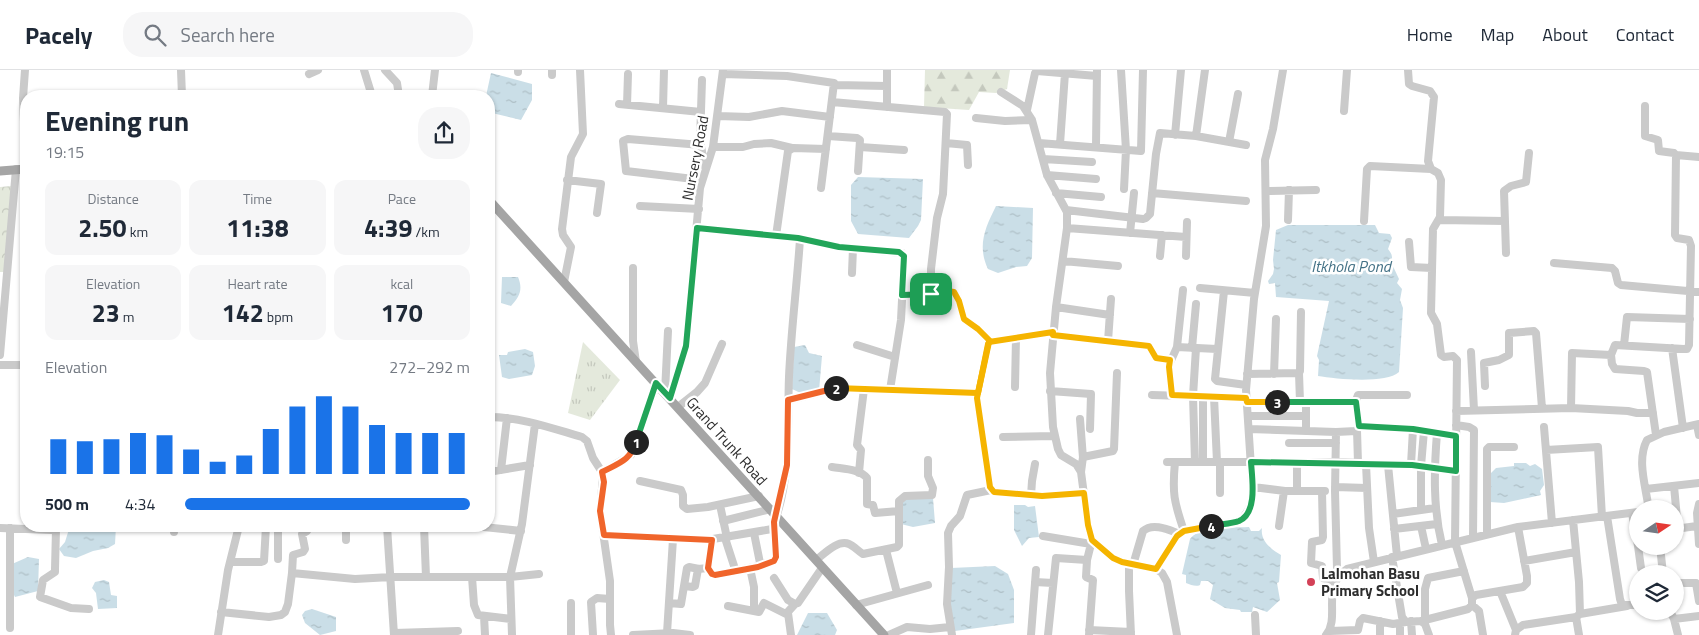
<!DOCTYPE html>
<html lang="en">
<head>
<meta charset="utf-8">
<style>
	:root { --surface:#fff; --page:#f6f6f7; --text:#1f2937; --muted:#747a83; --line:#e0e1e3; --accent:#1a73e8 }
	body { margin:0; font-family:"Titillium Web",sans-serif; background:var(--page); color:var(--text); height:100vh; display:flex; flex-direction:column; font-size:19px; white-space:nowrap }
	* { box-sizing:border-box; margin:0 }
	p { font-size:16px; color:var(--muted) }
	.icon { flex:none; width:28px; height:28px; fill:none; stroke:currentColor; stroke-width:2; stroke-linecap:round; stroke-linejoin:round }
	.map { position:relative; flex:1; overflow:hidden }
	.panel { position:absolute; left:20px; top:20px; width:475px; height:442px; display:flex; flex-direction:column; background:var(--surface); border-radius:20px; box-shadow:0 1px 4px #0004 }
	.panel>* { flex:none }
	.needle { width:32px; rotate:77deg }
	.tools { position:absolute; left:1629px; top:430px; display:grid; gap:10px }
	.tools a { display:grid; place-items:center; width:55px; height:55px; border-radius:50%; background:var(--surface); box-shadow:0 1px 4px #0004; font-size:25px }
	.pin { position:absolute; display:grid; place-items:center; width:42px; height:42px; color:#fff; margin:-21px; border-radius:10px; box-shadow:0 2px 8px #0006 }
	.km { position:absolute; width:25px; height:25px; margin:-12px; border-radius:50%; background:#222; color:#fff; font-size:14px; line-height:25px; text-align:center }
	.round { display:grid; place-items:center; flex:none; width:52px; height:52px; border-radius:20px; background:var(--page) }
	.summary { display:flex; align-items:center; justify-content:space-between; height:85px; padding:0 25px }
	h1 { font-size:28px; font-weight:700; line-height:38px }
	.metrics { display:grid; grid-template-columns:repeat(3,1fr); gap:8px; height:85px; padding:5px 25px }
	.metrics div { display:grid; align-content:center; border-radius:12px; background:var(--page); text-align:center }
	.metrics b { font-size:25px; font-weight:700 }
	.metrics small { font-size:14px; font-weight:400 }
	.metrics p { font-size:14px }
	.chart { height:140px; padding:10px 25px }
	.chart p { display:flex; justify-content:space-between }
	.chart svg { width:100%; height:90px; margin-top:5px; stroke:var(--accent); stroke-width:6 }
	ul { padding:0 25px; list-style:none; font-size:16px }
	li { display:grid; grid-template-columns:80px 60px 1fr; align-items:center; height:38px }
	li i { height:12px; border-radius:6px; background:var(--accent) }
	header { display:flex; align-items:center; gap:30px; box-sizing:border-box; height:70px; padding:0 25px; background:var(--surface); border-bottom:1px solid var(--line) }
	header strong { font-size:24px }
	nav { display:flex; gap:28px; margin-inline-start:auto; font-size:18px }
	.search { width:350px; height:45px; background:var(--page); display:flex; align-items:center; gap:12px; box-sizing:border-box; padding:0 18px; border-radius:20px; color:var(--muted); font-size:19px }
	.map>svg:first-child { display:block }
</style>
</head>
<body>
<header>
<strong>Pacely</strong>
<div class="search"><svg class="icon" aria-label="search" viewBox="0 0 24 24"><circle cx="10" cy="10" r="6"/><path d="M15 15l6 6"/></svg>Search here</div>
<nav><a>Home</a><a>Map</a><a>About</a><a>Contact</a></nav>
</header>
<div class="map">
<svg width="1699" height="565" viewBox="0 0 1699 565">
	<defs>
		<pattern id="grass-tufts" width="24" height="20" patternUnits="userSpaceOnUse" patternTransform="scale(1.25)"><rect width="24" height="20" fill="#e4e9dc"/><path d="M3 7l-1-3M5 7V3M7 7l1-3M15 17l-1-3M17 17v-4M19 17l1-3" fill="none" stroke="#c4c8bd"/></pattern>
		<pattern id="forest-firs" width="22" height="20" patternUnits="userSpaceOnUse" patternTransform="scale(1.25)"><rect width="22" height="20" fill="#e4e9dc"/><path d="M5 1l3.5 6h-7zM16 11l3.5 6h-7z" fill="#c4c8bd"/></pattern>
		<pattern id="park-crowns" width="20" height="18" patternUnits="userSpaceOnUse" patternTransform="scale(1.25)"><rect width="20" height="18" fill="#e4e9dc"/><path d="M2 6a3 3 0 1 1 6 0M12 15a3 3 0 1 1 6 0" fill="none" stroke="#c4c8bd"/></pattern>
		<pattern id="water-ripples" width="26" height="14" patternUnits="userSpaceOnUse" patternTransform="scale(1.25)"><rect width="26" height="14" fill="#cadee7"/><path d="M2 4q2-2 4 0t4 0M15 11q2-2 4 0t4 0" fill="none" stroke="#aebfc6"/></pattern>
	</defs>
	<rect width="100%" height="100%" fill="#fff"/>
	<path fill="url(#grass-tufts)" d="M583,272L620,310L590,350L568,343Z"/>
	<path fill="url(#forest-firs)" d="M925,0H1010L1007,19L996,23L979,22L969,40L924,37Z"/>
	<path fill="url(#park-crowns)" d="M12,116L5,202H0V117Z"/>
	<path fill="url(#water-ripples)" d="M491,3L532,14V30L521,50L492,43L489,34V26H486Z
		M858,107L923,109L921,150L918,156L909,168L858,164L851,151V115Z
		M996,136L1033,138L1032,188L1027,196L1016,197L998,203L988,199C977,176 985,158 996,136Z
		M1288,155H1375L1379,163L1390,164L1392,168L1388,179C1392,184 1393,187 1391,192L1399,209L1397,213L1402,219L1400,230L1403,238L1399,302C1386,314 1336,309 1318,306L1319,290L1317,286L1329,231L1276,227L1275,213L1269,214L1268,211L1273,204L1274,199L1273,190L1276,160Z
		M502,207H518C523,219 520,226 511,236L501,233Z
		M805,275L809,283L822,286L819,321L807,326L792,319L794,277Z
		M525,279L533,282L535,296L532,305L509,309L502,307L499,285H507L508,282Z
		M1514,393H1526L1530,396L1535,394L1542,399L1544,415L1540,421L1541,425L1504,433L1490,432L1489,405L1496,398L1514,396Z
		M911,427L933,428L935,453L913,457L901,454V435L904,430Z
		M1014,435H1025L1028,437L1035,436L1039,467L1029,468L1022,476L1014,460Z
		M70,456H116L115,474L108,478L93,481L76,488L64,486L59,479L65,472Z
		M1249,457L1251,461H1259L1262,458C1260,471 1271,479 1281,485L1279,512L1277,513L1280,530L1267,542L1253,537L1252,542H1241L1240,540L1225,538L1210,529L1213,515L1208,511H1201L1200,515C1196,517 1191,515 1186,513V505L1182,504L1190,469C1202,454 1231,458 1249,457Z
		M28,487L39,489L38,521L15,527L13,523L12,494Z
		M995,496L1008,504L1014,520V553L955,561L948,537L951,498Z
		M104,510L109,512L111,525L117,526V538L98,539L96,523L92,518L95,512Z
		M312,539L336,547V561L320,565L305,553L302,545L305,541Z
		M808,543H827L837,560L835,565H797Z"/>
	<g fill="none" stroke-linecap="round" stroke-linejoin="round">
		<path stroke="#cacaca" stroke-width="8" d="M25,0L23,28L26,99
			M181,0L182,26
			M364,0L372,26
			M385,0L397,13L399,26
			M1121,0L1126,80L1124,119
			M1408,0L1409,14L1412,16L1430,21L1434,27L1428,91L1431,99L1438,103L1441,110L1440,147L1433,159L1431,243L1437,254L1441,285L1444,287L1453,286L1457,290L1455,472L1472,528
			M518,2V0
			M309,4L318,0
			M723,4L787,6L834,13L821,118
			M552,5V0
			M702,10L700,71L705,97
			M835,15L887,16
			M1001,22L1023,36L1032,50L1047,105L1067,142V158L1056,237L1050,303L1053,357L1058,379L1061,385L1076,394L1081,402L1088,455L1092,470L1113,488L1129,494L1156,499L1162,503L1167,512L1177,565
			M264,26V25
			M432,26L435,0
			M832,32L945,42L947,44L943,124L937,148L931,199V224
			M619,34L701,42
			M627,35L628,4
			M887,37V0
			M663,38L664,0
			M1027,40L1035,3L1037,1L1097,6
			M1344,41L1347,0
			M718,46L749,47L782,41L830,47
			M976,48L1005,51L1032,50
			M1175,65L1181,0
			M828,66L857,68L860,70L858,101
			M1196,66L1205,0
			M1229,72L1238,24
			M946,73L967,75L968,95
			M1039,73L1141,81L1143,0
			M1060,74L1065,3
			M701,75L628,69L623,71L626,101L702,110
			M1096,76L1097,0
			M713,77H743L754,74L771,73L792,78
			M860,77L904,80
			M1676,85L1699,87
			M1043,89L1092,92
			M1047,105L1096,109
			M567,110L601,114L597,143
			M1266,121L1316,120
			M1056,123L1101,127
			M1152,123L1246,131
			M640,136L699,139
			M1066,140L1143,149L1146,148L1150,144L1156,84L1160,63L1196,66L1246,75
			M1288,150L1289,120
			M1439,150L1505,151
			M1364,151L1367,99L1370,96L1431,99
			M697,158L798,168L839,177L902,183L904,190L901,250L890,320
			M1067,158L1186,167
			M1130,163L1134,123
			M776,166L788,81L793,78L826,79
			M1409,172L1411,197L1432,198
			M1506,183L1504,121L1511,116L1526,112L1529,83
			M1160,186L1162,165
			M1186,186L1187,152
			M1063,191L1118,196
			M1554,193L1612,198L1615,201L1618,213L1621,215L1699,222
			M633,198V271L636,292
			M852,203L853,178
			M564,212L571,177L563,165L562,159L571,87L583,64L580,0
			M1200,218L1255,223
			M1224,221L1215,309L1217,311L1246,315
			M903,225L947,221L954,223L958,229L964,249L978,259L990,271
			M1056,237L1110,245
			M1053,262L989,272L977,328L990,417L994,422L1042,426L1084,423
			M1053,265L1148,276L1157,288L1170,290
			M1108,271L1111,229
			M857,275L895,287
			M1624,275L1627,247L1690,249
			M1177,277L1217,279
			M1192,278L1196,234
			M1672,278L1683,358
			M1471,282L1474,340
			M0,285L16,99
			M1611,285L1612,294L1615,299L1644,301L1647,302L1656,365
			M0,295H26
			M1299,303L1300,332
			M1247,304L1299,303L1300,301L1301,242
			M1274,304L1276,249
			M1485,316L1484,293L1499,290L1509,285V263L1534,261L1536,263L1542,338
			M1015,317L1016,267
			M1050,321L1091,324L1090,359
			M665,322L668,261
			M1152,325L1247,328
			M1172,325L1169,295L1177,277L1183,220
			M1203,326V392
			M1214,327L1217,392
			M670,328L686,276L700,118L713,77L723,0
			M789,330L838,318L977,323
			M1247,332L1355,333L1358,325H1407
			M1306,332V360
			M1356,332L1359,356
			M678,337L697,322L705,313L722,274
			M1571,338L1572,283L1611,285L1615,275L1684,279H1687L1689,275L1691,176L1689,170L1677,168L1675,165L1676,85L1674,83L1659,81L1658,70L1645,66V36
			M1456,341L1571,338L1628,341L1637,343H1653
			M1248,346H1306
			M489,347C521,347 551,358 582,367L587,371L593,388L602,402L603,407L600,441L610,511V555L611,565
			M1080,349L1083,388
			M1456,355L1469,357L1474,360L1473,468
			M1697,355L1699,365
			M1544,357L1552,453
			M1249,359L1336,362L1335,421L1337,499L1339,504
			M1357,360L1358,393
			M1336,362L1356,361L1359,356L1413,359L1456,366
			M1437,363C1434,401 1433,438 1442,475
			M1003,367L1054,366
			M1289,373H1336
			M1546,380L1598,377L1602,447
			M1167,392H1336L1411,395L1456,401
			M1175,392C1172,423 1174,432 1184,461
			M1195,392L1193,326L1196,278
			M1220,392V423
			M1366,394L1369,458L1374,492
			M1388,395L1397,486
			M1411,395L1413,359
			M832,397C844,399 860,399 867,408V434L873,435L875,443L899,441
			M489,399L494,401L530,395
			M501,400L507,348
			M602,402L631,385L657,313
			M1081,402L1083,387L1113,381L1114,379L1117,303
			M859,403L861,380L857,375L864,319
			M640,411L681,420L683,425V436L687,439L708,437L759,426
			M1674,416L1678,459
			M1253,417L1285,421
			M1335,417L1367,418
			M1646,419L1699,413
			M1297,421V392
			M1322,421L1323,467L1322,470L1312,472L1311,493L1322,496L1323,508L1334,513
			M1031,426L1032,411L1035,394
			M1699,434L1697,443L1699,474
			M720,435L727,468
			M1645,439L1648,434C1645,414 1637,389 1647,370L1664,362L1699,354
			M1421,440V396L1424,361
			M1632,443L1638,476
			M1393,444L1435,438
			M1607,446L1620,529L1622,535H1638
			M723,451L771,439
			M387,456L394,565
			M424,456L426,507
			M474,456L521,461
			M1279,456L1284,421H1325
			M1421,456L1426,479
			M0,458L51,460L63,456
			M56,459L55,499V502L43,510L40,527L71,538L89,539
			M1394,459L1437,454
			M1675,459L1697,456
			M174,462V456
			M1487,464V379L1489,377H1514
			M604,465L707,470L772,459C792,409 787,359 789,307C791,261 797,215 800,169
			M1043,466L1091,474
			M725,468L736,502
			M346,470V456
			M1638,476L1641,498
			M1660,476L1663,504
			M886,480L897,523
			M1392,487L1402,547L1406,552L1421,551L1425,554L1429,565
			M278,489V456
			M816,490C824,484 838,469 849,474C854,476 858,481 863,484L897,477L899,475V431L905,426L932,425L933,418L928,406V390
			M1524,491L1576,482
			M230,492H261L264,491L266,456
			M1129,494V521L1131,565
			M760,495L774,491L776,487L774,454
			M1133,495L1143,461C1153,452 1169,460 1180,464
			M708,498L712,504L715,505L759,496L760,493L754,463
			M750,498L754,517V541
			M1156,499L1177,466L1184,461L1239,451C1247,445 1250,437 1253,428L1246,320L1254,229L1266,156L1265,90L1273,59L1283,0
			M292,503L293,485L303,482L305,479L302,464L307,461L310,456
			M472,507L474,535L478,545L511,549
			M774,508L788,530L795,534L798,533L822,498
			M1035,512L1053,513
			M1675,513H1696L1699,531
			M684,516L693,517L695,516L698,499L708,498L712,470
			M1500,521L1516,560
			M571,533V565
			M669,533L681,534L687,498L689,497L699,499
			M856,535L928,515
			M1472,535L1479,541L1483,565
			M728,536L759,542L764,533L786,544L795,534
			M1670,541L1674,549L1678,565
			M221,542L269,547L281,545L285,542L288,534L292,503L355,509L391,507H510L539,504
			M788,543L791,565
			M1580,544L1627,536
			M1255,545L1256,565
			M484,546L485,565
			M1576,547L1579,565
			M1674,549L1699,546
			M1425,550V519L1428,508L1464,501
			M1380,551V565
			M1411,551L1412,565
			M1421,551L1468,539L1472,535V528L1476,525L1523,517L1527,513V506L1518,457
			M1400,553V565
			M10,558V458
			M1089,560L1131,562
			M1330,561L1358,560L1360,551L1363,548L1393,554L1406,552
			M394,563L458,561
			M667,563L673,469
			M218,565L228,500L239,456
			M512,565L510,507L522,454L535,354
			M593,565L591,532L597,528L610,529
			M633,565L673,563L690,565
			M889,565L907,557L930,559L950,557
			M952,565L947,534L949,497L948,463L951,456L960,446L967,425L991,420
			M1031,565L1036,500
			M1048,565L1056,488L1087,490
			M1089,565L1093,510L1086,507L1087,490L1092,470
			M1326,565C1341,547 1320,517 1347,499L1518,457L1638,442
			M1515,565L1516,560L1523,555L1576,547L1580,544L1579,512L1573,450"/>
		<path stroke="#a5a5a5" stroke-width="9" d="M0,101L26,99
			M489,130L884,565"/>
	</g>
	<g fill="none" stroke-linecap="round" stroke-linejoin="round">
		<g stroke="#fff" stroke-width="10">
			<path id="split-1" d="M636,372L656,313L670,328L686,276L697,158L798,168L839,177L899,182L904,186L902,225L931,224"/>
		</g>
		<g stroke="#fff" stroke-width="10">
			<path id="split-2" d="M636,372C630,391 619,393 602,402L604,412L600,441L604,465L712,470L708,498L712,504L715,505L758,497L774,491L776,487L774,452L787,395L788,330L836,318"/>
		</g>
		<g stroke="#fff" stroke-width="10">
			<path id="split-3" d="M836,318L978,323L989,272L1053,262V265L1149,276L1156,288L1170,290L1169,297L1172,325L1246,328L1247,332H1277"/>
		</g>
		<g stroke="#fff" stroke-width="10">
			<path id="split-4" d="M1211,456C1220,454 1231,454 1239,451C1258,443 1252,408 1251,392L1412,395L1456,401V366L1413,359L1359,356L1356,332H1277"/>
		</g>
		<g stroke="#fff" stroke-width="10">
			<path id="split-5" d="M931,224L947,221L954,222L959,231L964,249L978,259L990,271L988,274L977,328L990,417L994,422L1042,426L1084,423L1088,455L1092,470L1113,488L1122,492L1156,499L1177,466L1184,461L1211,456"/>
		</g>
		<use href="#split-1" stroke="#22a559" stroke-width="6"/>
		<use href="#split-2" stroke="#f0652b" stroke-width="6"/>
		<use href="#split-3" stroke="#f5b400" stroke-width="6"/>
		<use href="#split-4" stroke="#22a559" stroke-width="6"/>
		<use href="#split-5" stroke="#f5b400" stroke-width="6"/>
	</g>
	<circle fill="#d34157" stroke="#fff" stroke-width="2" cx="1311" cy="512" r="5"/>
	<g text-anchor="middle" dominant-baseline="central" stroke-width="5" stroke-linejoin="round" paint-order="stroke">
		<g font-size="15" fill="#2d2d2d" stroke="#fff">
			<text transform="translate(695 88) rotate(-79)">Nursery Road</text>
			<text transform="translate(727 371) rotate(48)">Grand Trunk Road</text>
		</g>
		<g font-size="15" font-weight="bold" fill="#2d2d2d" stroke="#fff" text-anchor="start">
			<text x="1321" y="503">Lalmohan Basu<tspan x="1321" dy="17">Primary School</tspan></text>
		</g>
		<g font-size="16" font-style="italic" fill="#447286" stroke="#fff">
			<text x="1351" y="196">Itkhola Pond</text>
		</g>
	</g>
</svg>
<div class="tools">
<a><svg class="needle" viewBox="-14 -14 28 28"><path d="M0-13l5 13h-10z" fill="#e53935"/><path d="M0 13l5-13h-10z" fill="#747a83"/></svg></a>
<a><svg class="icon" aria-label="layers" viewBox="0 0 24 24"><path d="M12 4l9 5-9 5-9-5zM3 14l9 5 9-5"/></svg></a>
</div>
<div class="pin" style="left:931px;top:224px;background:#1e9e55"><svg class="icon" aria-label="arrive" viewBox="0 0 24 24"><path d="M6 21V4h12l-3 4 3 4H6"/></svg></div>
<b class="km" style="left:636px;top:372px">1</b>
<b class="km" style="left:836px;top:318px">2</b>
<b class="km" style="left:1277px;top:332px">3</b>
<b class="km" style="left:1211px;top:456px">4</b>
<section class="panel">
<div class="summary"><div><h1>Evening run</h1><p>19:15</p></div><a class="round"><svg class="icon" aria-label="share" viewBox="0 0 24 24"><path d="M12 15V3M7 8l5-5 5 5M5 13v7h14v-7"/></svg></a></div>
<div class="metrics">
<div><p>Distance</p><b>2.50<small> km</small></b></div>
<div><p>Time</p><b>11:38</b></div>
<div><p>Pace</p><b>4:39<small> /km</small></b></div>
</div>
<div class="metrics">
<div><p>Elevation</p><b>23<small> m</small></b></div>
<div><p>Heart rate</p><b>142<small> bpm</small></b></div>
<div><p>kcal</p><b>170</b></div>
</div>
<div class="chart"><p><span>Elevation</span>272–292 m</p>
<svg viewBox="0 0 160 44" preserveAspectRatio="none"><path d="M5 44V27M15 44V28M25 44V27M35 44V24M45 44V25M55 44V32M65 44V38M75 44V35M85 44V22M95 44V11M105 44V6M115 44V11M125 44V20M135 44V24M145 44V24M155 44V24"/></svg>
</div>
<ul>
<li><b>500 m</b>4:34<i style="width:100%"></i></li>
</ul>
</section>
</div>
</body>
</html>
